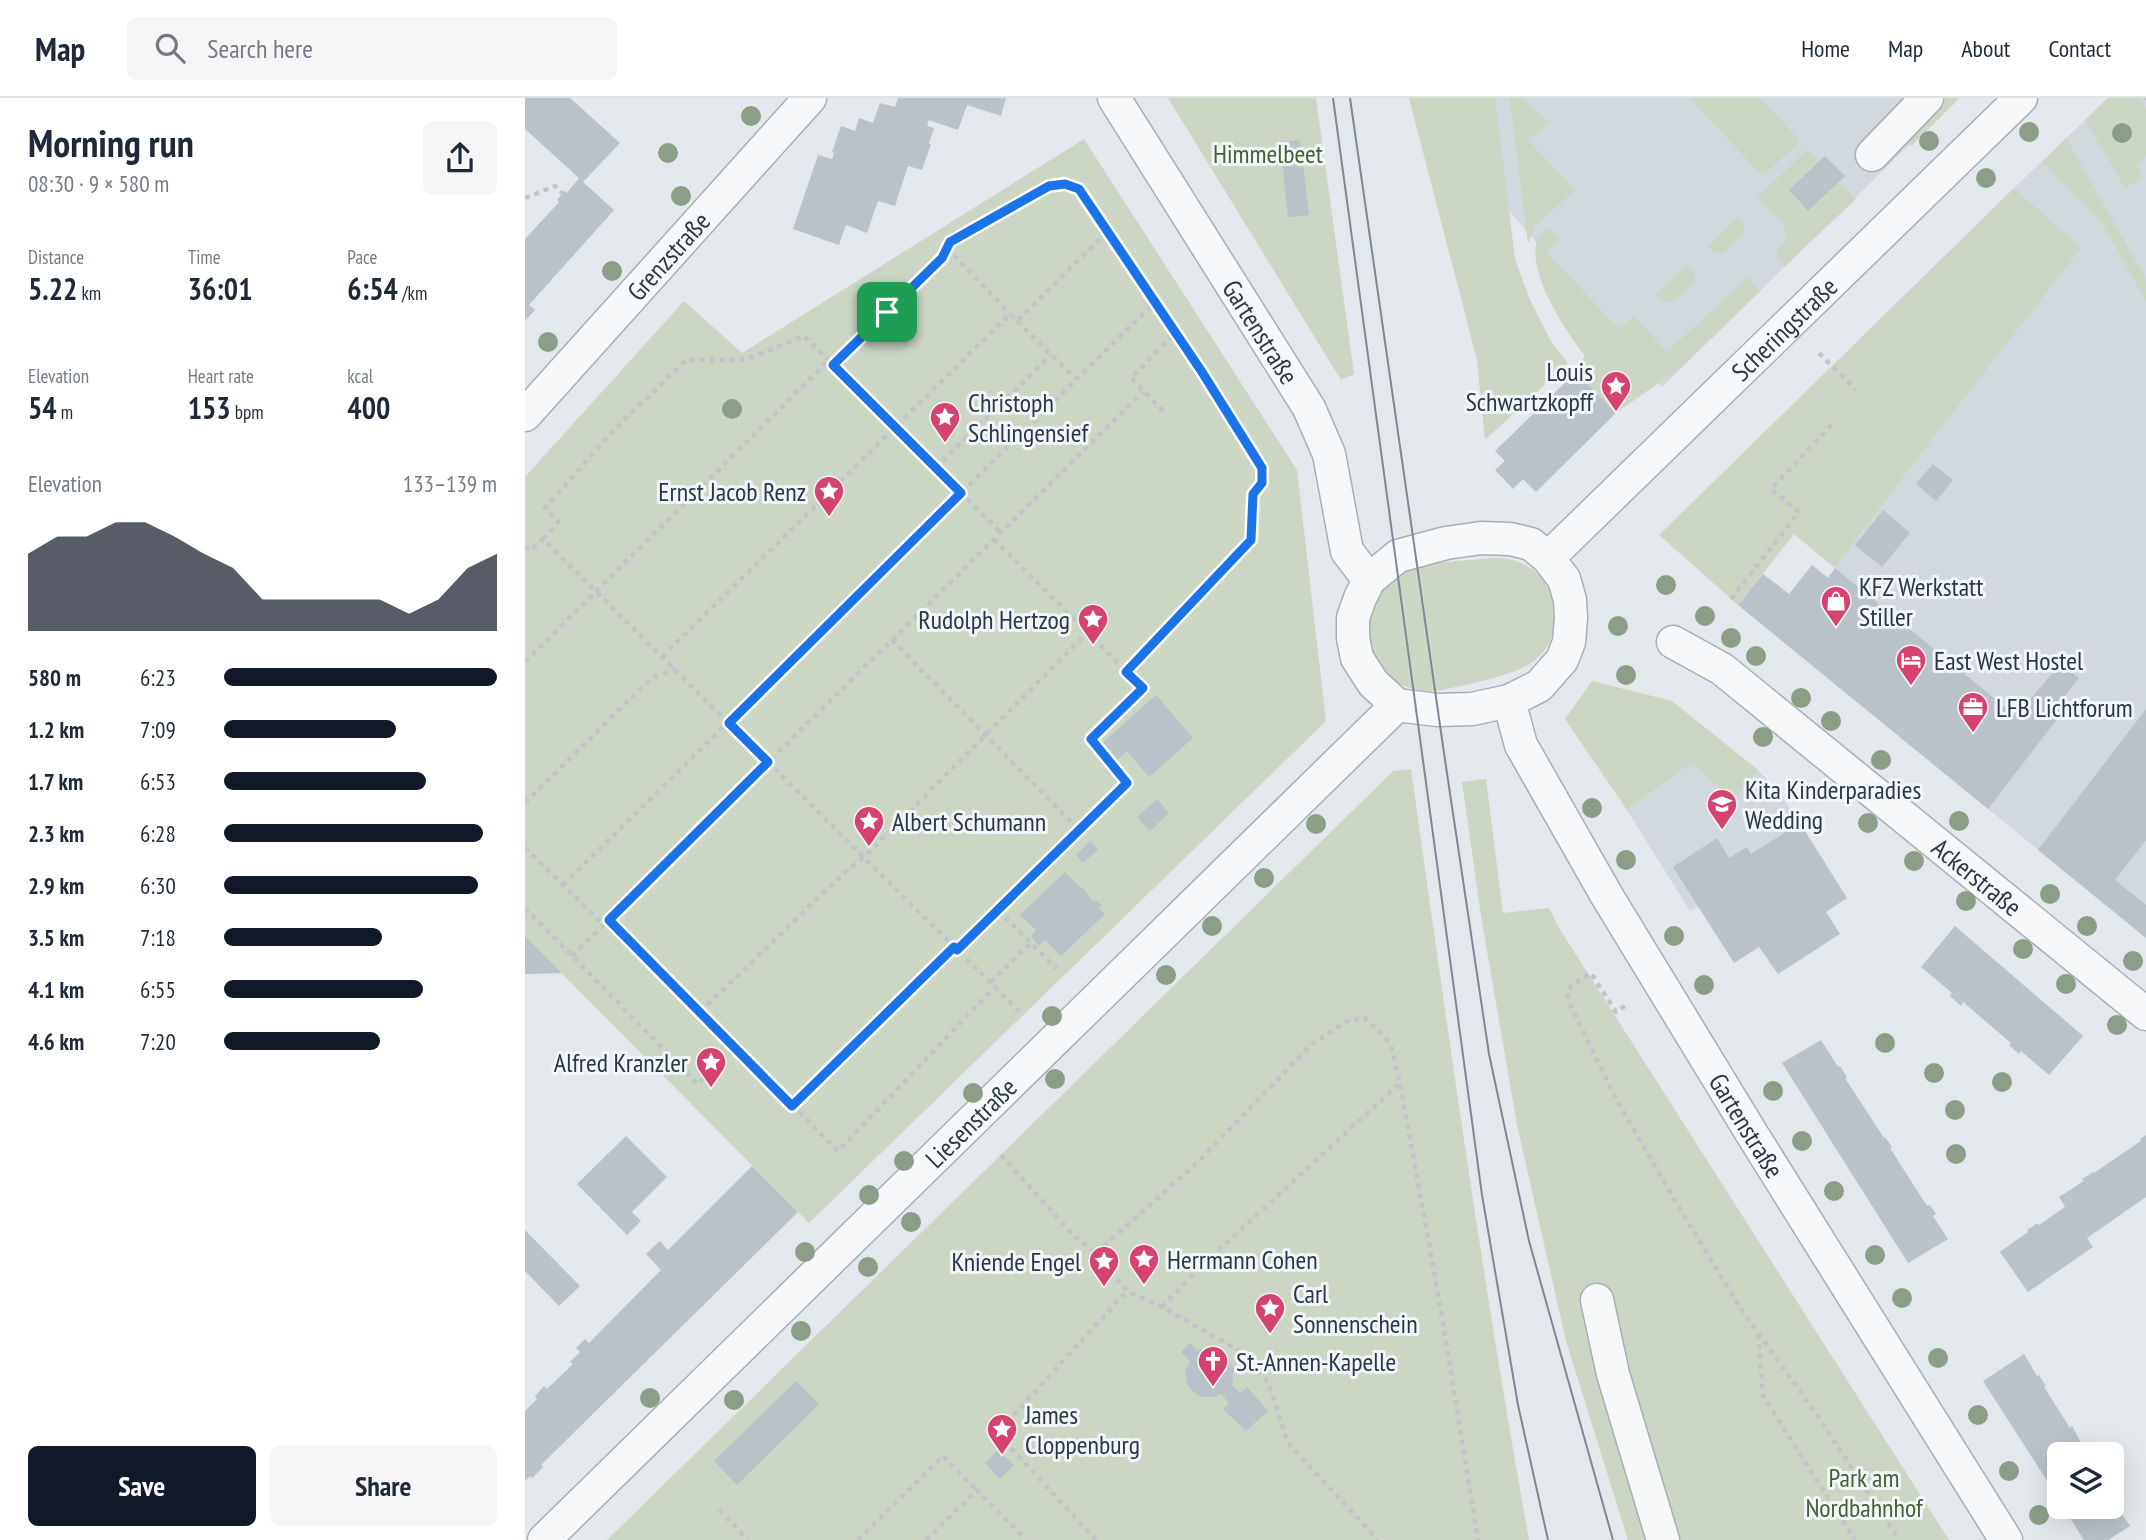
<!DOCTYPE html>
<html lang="en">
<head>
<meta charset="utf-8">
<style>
	:root { --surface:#fff; --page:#f6f6f7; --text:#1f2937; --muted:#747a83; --line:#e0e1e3; --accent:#111827 }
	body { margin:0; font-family:"PT Sans Narrow",sans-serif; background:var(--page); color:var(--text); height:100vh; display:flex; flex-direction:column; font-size:26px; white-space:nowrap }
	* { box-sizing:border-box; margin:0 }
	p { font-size:23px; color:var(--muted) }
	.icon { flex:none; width:38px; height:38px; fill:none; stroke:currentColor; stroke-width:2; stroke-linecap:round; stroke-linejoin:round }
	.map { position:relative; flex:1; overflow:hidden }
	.side { display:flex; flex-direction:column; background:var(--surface); width:525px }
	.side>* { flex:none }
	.buttons { position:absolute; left:1522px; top:1344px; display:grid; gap:14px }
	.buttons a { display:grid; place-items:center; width:77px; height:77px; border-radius:10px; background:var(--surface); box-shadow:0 7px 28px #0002; font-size:35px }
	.pin { position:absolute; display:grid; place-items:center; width:60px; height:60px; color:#fff; margin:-30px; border-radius:14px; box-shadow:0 4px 10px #0006 }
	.round { display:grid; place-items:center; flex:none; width:74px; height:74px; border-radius:10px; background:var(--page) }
	.overview { display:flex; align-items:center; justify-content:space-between; height:119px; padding:0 28px }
	h1 { font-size:38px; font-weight:600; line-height:52px }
	.figures { display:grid; grid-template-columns:repeat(3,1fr); gap:10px; height:119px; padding:7px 28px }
	.figures div { display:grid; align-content:center }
	.figures b { font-size:30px; font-weight:600 }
	.figures small { font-size:19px; font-weight:400 }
	.figures p { font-size:19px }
	.chart { height:196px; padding:14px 28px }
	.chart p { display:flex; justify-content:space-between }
	.chart svg { width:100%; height:126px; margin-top:7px; fill:var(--accent); opacity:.7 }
	.button { display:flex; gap:14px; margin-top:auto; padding:14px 28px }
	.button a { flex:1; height:80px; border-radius:10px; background:var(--accent); color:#fff; font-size:28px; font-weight:600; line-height:80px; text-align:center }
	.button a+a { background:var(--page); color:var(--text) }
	ul { padding:0 28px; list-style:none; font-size:23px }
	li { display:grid; grid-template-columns:112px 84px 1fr; align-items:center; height:52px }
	li i { height:18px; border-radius:9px; background:var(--accent) }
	header { display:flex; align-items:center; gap:42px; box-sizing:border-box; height:98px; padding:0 35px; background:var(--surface); border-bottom:2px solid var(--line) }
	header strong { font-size:33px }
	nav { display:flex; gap:38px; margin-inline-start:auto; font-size:24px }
	.search { width:490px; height:63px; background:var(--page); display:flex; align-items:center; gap:18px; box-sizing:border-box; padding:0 24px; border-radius:10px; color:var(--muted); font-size:26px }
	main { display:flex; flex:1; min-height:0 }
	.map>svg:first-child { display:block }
</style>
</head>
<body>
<header>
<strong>Map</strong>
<div class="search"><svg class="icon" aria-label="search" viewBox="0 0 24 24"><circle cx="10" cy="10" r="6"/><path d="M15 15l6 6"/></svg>Search here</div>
<nav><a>Home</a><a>Map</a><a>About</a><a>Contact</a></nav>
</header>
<main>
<section class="side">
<div class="overview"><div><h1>Morning run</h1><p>08:30 · 9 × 580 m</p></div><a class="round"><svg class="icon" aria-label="share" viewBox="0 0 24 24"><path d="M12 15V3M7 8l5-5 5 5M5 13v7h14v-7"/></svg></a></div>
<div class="figures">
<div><p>Distance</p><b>5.22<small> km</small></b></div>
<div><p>Time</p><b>36:01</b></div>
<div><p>Pace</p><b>6:54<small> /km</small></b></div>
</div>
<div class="figures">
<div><p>Elevation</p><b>54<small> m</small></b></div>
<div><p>Heart rate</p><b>153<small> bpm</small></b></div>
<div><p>kcal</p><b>400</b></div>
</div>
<div class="chart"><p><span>Elevation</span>133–139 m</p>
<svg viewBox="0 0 160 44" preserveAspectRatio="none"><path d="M0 44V17L10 11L20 11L30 6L40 6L50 11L60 17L70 22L80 33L90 33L100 33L110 33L120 33L130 38L140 33L150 22L160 17V44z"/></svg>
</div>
<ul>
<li><b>580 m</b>6:23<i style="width:100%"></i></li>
<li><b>1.2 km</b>7:09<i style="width:63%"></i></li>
<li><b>1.7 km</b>6:53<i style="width:74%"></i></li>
<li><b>2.3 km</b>6:28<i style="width:95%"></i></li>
<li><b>2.9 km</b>6:30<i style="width:93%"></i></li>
<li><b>3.5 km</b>7:18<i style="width:58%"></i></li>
<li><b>4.1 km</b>6:55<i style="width:73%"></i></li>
<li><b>4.6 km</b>7:20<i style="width:57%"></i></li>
</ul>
<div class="button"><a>Save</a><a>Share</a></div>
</section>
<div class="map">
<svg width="1621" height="1442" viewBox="0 0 1621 1442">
	<rect width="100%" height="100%" fill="#e3e8ec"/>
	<path fill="#d1d8de" d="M886,0H1432L1137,289Z
		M1583,0H1621V812L1608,829L1256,542L1405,344L1555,150L1489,90Z
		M1167,665L1206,701L1233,672L1254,694L1284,740L1165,813L1102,712Z"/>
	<path fill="#cbd6c4" d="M643,0H791L829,276L816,282Z
		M884,0H970L990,161L1005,202L1027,245L1043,265L960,342L952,262Z
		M985,0H1003L1000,3L1024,24L1004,43L1050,92L1009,129L1003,146Z
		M1164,0H1235L1275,43L1238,78Z
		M1421,0H1435L1386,48L1380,42Z
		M1583,0H1615L1621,10V57L1612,68L1618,79L1600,90L1560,22Z
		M1541,40L1621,181V203L1577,125L1517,64Z
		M559,41L772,372L801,623L284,1125L0,838V379L159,203L217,255Z
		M1283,51L1294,64L1264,93L1283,113L1314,84L1331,101L1260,168L1252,160V152C1252,151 1260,144 1260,143C1268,130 1241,109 1232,100Z
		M1489,90L1556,150L1405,344L1310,470L1269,436L1213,507L1134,437Z
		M1213,119L1219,126L1218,137L1199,155H1189L1183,148Z
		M1024,129L1035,141L1021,154L1094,231L1109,218L1142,254L1223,179L1235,193L1159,267L1091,315L1051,274L1060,258C1041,233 1005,180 1011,147C1012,139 1018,134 1024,129Z
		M1163,167L1170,176L1169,186L1148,204L1137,203L1130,196Z
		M967,460C980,460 993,462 1004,469C1036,490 1040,538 1010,562C988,579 939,587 912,593C841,599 816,506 877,474C898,463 943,463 967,460Z
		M1067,583L1147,603L1233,672L1207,702L1167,665L1102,712L1040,621Z
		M886,671C922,928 958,1186 1004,1442H82L863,678L868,673Z
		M961,681L978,815L1024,810L1034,830L1424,1442H1103L1041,1243L992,1027L956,818L937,684Z"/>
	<path fill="#bac2ca" d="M0,0H45L95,45L58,84L89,112L4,207L10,212L0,223V141L34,104L32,102L40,93L42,95L54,80L0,31Z
		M373,0H481L476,18L442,7L433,32L404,22L402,28L409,30L404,45L406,46L397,72L383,68L370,108L353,103L342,135L321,127L314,147L268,131L293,57L307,61L309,55L307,54L316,28L330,33L334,20L348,25L355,5L370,9Z
		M775,42L784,117L763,119L755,44Z
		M1300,58L1320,78L1283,113L1264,92Z
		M1051,274L1091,315L1011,394L998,381L988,391L970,372L980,363L970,353Z
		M1408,366L1428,382L1411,403L1391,386Z
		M1358,412L1385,435L1357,469L1330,447Z
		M1287,467L1303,480L1310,470L1491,618L1536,565L1554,580L1533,606L1539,612L1463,711L1213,507L1238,476L1264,496Z
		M631,597L668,640L624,679L602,653L590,664L575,647Z
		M1621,611V742L1590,782L1621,807V840L1513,752Z
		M632,701L644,715L625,733L612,719Z
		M1275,725L1322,800L1301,814L1315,836L1253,876L1234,849L1209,865L1148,769L1192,740L1204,760L1222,749L1226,756Z
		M565,743L573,752L558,765L551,757Z
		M540,774L556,790L557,789L568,804L571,802L577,808L574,810L580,816L536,858L520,842L514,848L506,838L511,832L495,817Z
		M1430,828L1558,938L1524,977L1496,953L1494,956L1484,947L1486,945L1438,904L1436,908L1425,898L1427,895L1396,869Z
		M0,838L37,875L0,876Z
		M1296,942L1313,969L1315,968L1322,979L1320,980L1359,1040L1360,1039L1367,1049L1365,1050L1402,1108L1405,1107L1411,1116L1408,1118L1423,1141L1383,1165L1257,965Z
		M1621,1037V1099L1562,1140L1568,1149L1503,1194L1475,1154L1503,1134L1502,1132L1513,1125L1514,1127L1540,1109L1534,1099L1559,1083L1557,1081L1568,1074L1569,1075L1616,1043L1615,1041Z
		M101,1038L142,1079L107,1114L116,1123L102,1137L52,1086Z
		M227,1068L273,1114L16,1367L18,1369L7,1380L5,1378L0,1383V1313L12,1301L10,1298L19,1288L22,1291L48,1266L45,1264L55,1254L51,1250L60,1241L64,1245L136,1172L121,1156L135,1143L143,1152Z
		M0,1132L55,1188L34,1208L0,1173Z
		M665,1245L672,1252L686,1249L700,1255L709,1271L707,1287L715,1295L722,1289L743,1313L721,1333L698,1311L704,1305L696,1296L689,1299H678L671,1296L663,1288L660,1273L665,1263L656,1254Z
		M1499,1256L1512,1278L1514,1277L1521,1288L1519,1289L1545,1330L1547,1328L1562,1356H1535V1403L1458,1283Z
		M271,1283L294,1306L212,1387L189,1363Z
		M473,1352L489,1367L475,1381L460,1365Z
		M1587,1401L1605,1428L1583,1442H1559L1538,1409H1587Z"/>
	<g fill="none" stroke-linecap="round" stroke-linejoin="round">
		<g stroke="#a8b0b7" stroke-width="35">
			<g id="minor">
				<path id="s1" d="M589,0L784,310L804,356L822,453L844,482"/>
				<path d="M1347,57L1402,0"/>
				<path id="s2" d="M0,317L285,0"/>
				<path d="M956,440L985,441L1006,446L1023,460L1039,481L1045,502L1046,520L1044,544L1037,562L1014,588L984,603L947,611L912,612L872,607L848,585L832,560L828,540V520L835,500L844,482L873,458L921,445Z"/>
				<path id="s3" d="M1023,460L1496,0"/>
				<path id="s4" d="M1148,544L1197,571L1621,916"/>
				<path id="s5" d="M984,603L996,647L1082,798L1227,1036L1481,1442"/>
				<path d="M1072,1202L1088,1276L1138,1442"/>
				<path id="s6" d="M19,1442L872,607"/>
			</g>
		</g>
		<path stroke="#c1c6cb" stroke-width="4.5" stroke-dasharray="5 5" stroke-linecap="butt" d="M1620,0L1621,1
			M0,100L30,88L38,96
			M422,150L485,216
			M492,223L551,281
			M1294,255L1331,292
			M308,267L417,160L425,143L524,88L540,86L554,91L677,274L737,370V385L728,396L726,442L602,574L618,590L566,641L602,685L432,851
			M638,313L606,280L650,235
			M410,370L526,257
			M18,441L33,424L20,410L90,331L161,262H219L279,238L476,435
			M469,441L602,574
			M0,449L5,453L18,441L498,917
			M1206,501L1274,414L1246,391L1310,323
			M367,542L554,732
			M137,559L485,216L492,223L583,133
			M0,564L303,263
			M0,705L126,580L150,571
			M0,750L79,827
			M38,787L629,205
			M0,810L173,986L209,950
			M473,812L532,871
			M84,822L313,1053L470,889
			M47,858L618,294
			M465,884L506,845
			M1100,908L1091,914L1066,875L1046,888L1042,896L1045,906L1091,1001L1152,1106L1214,1208L1292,1317L1374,1442
			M175,914L321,773L339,759L562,535
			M267,1008L429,849
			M476,1057L550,1139L571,1155L602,1193L637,1209L713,1252L743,1284L763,1345L853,1442
			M571,1155L672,1065L787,946L820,924L839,919L865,945L875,985L915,1207L953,1442
			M637,1209L672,1172L875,985
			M1233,1236L1238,1298L1330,1442
			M194,1412L223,1442
			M333,1442L418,1358L452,1392
			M401,1442L452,1392L501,1442
			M571,1442L472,1335L602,1193"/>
		<use href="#minor" stroke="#f6f8fa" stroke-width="32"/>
		<path stroke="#7c8a97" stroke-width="2" d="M808,0L957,1097L993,1307L1023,1442
			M825,0L920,662L964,956L1004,1143L1088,1442"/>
	</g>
	<g fill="#8c9e88">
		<circle cx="226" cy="18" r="10"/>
		<circle cx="1504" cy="34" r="10"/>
		<circle cx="1597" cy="35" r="10"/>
		<circle cx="1404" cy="43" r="10"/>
		<circle cx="143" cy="55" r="10"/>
		<circle cx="1461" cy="80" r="10"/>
		<circle cx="156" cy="98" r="10"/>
		<circle cx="87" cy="173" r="10"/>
		<circle cx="23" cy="244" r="10"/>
		<circle cx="207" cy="311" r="10"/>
		<circle cx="1141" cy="487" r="10"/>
		<circle cx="1180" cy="518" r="10"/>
		<circle cx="1093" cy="528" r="10"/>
		<circle cx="1206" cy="540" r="10"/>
		<circle cx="1231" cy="558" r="10"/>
		<circle cx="1101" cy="577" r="10"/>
		<circle cx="1276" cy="600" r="10"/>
		<circle cx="1306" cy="623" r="10"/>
		<circle cx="1238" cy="639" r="10"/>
		<circle cx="1356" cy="662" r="10"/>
		<circle cx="1067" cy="710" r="10"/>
		<circle cx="1434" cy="723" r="10"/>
		<circle cx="1343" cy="725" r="10"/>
		<circle cx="791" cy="726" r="10"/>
		<circle cx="1101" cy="762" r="10"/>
		<circle cx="1389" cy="763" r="10"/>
		<circle cx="739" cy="780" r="10"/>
		<circle cx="1525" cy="796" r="10"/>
		<circle cx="1441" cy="803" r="10"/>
		<circle cx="687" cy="828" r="10"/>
		<circle cx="1562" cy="828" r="10"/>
		<circle cx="1149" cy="838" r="10"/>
		<circle cx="1498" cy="851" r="10"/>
		<circle cx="1608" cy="863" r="10"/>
		<circle cx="641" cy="877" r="10"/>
		<circle cx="1541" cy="886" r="10"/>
		<circle cx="1179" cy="887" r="10"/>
		<circle cx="527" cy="918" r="10"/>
		<circle cx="1592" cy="927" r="10"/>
		<circle cx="1360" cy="945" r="10"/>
		<circle cx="1409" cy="975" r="10"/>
		<circle cx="530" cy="981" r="10"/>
		<circle cx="1477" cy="984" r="10"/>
		<circle cx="1248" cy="993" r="10"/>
		<circle cx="448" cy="995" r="10"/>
		<circle cx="1430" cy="1012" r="10"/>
		<circle cx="1277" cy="1043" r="10"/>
		<circle cx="1431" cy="1056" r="10"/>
		<circle cx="379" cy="1063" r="10"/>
		<circle cx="1309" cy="1093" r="10"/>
		<circle cx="344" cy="1097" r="10"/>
		<circle cx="386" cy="1124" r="10"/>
		<circle cx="280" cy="1154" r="10"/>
		<circle cx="1350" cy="1157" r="10"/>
		<circle cx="343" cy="1169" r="10"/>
		<circle cx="1377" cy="1200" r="10"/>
		<circle cx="276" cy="1233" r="10"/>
		<circle cx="1413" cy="1260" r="10"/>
		<circle cx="125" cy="1300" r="10"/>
		<circle cx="209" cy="1302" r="10"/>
		<circle cx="1453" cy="1317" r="10"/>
		<circle cx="1484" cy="1373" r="10"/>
		<circle cx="1514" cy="1417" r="10"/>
	</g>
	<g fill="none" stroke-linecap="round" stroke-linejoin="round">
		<g stroke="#fff" stroke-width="14">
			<path id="route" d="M540,86L554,91L677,274L737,370V385L728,396L726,442L601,574L618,590L566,641L602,685L432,852L429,849L267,1008L84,822L243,664L204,625L436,395L308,267L417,160L425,144L524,88Z"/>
		</g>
		<use href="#route" stroke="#1a73e8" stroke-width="9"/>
	</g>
	<defs>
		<g id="sight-pin" transform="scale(1.575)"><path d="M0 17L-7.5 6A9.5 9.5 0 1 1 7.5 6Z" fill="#d64370" stroke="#f3f6f9"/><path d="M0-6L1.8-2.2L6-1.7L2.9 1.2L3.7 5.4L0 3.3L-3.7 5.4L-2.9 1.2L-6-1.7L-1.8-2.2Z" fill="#fff"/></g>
		<g id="shop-pin" transform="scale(1.575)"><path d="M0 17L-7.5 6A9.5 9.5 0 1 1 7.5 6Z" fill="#d64370" stroke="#f3f6f9"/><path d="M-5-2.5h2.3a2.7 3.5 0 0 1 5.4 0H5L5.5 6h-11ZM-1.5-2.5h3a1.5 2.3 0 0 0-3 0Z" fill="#fff"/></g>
		<g id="hotel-pin" transform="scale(1.575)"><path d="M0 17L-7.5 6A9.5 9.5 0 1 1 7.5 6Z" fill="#d64370" stroke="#f3f6f9"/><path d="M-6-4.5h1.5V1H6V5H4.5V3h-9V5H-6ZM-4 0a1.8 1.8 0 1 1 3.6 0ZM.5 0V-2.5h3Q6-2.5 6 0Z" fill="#fff"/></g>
		<g id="office-pin" transform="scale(1.575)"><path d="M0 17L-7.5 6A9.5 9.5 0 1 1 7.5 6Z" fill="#d64370" stroke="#f3f6f9"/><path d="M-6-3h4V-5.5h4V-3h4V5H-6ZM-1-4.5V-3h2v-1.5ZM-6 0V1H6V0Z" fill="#fff"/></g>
		<g id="school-pin" transform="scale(1.575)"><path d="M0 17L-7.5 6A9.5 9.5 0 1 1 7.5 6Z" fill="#d64370" stroke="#f3f6f9"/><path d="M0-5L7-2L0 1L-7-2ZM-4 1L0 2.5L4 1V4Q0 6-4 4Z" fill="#fff"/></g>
		<g id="church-pin" transform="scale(1.575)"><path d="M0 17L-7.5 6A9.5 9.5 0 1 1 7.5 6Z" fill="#d64370" stroke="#f3f6f9"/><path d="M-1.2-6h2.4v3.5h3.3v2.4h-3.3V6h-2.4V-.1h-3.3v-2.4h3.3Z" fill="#fff"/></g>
	</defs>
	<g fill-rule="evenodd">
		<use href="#sight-pin" x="1091" y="288"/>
		<use href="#sight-pin" x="420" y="319"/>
		<use href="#sight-pin" x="304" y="393"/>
		<use href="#shop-pin" x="1311" y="503"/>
		<use href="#sight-pin" x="568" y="521"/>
		<use href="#hotel-pin" x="1386" y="562"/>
		<use href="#office-pin" x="1448" y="609"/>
		<use href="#school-pin" x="1197" y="706"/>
		<use href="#sight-pin" x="344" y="723"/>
		<use href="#sight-pin" x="186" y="964"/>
		<use href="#sight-pin" x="619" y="1161"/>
		<use href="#sight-pin" x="579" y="1163"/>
		<use href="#sight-pin" x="745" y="1210"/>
		<use href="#church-pin" x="688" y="1263"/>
		<use href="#sight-pin" x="477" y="1331"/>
	</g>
	<g text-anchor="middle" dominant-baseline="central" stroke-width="6" stroke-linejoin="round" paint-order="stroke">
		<g font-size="26" fill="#456236" stroke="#f3f6f9">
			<text x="743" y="55">Himmelbeet</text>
			<text x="1339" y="1379">Park am<tspan x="1339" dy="30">Nordbahnhof</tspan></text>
		</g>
		<g font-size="26" fill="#2a3845" stroke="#f3f6f9">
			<text stroke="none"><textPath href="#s2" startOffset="214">Grenzstraße</textPath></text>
			<text stroke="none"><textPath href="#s3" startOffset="329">Scheringstraße</textPath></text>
			<text stroke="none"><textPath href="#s1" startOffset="276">Gartenstraße</textPath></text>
			<text stroke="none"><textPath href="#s4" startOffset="385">Ackerstraße</textPath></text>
			<text stroke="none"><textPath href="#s6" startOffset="597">Liesenstraße</textPath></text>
			<text stroke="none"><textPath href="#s5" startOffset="488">Gartenstraße</textPath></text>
		</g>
		<g font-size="26" fill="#2a3845" stroke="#f3f6f9" text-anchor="start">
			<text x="1068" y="273" text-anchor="end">Louis<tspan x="1068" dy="30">Schwartzkopff</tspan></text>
			<text x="443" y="304">Christoph<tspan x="443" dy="30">Schlingensief</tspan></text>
			<text x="281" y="393" text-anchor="end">Ernst Jacob Renz</text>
			<text x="1334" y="488">KFZ Werkstatt<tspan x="1334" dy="30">Stiller</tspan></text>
			<text x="545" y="521" text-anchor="end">Rudolph Hertzog</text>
			<text x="1409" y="562">East West Hostel</text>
			<text x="1471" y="609">LFB Lichtforum</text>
			<text x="1220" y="691">Kita Kinderparadies<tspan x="1220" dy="30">Wedding</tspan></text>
			<text x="367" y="723">Albert Schumann</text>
			<text x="163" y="964" text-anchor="end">Alfred Kranzler</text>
			<text x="642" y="1161">Herrmann Cohen</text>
			<text x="556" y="1163" text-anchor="end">Kniende Engel</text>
			<text x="768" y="1195">Carl<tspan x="768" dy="30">Sonnenschein</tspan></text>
			<text x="711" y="1263">St.-Annen-Kapelle</text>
			<text x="500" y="1316">James<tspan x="500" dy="30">Cloppenburg</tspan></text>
		</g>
	</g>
</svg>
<div class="buttons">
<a><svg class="icon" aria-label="layers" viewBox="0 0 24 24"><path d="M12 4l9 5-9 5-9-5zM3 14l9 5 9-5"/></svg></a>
</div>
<div class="pin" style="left:362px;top:214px;background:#1e9e55"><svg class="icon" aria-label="arrive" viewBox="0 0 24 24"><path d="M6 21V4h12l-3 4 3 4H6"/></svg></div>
</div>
</main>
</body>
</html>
